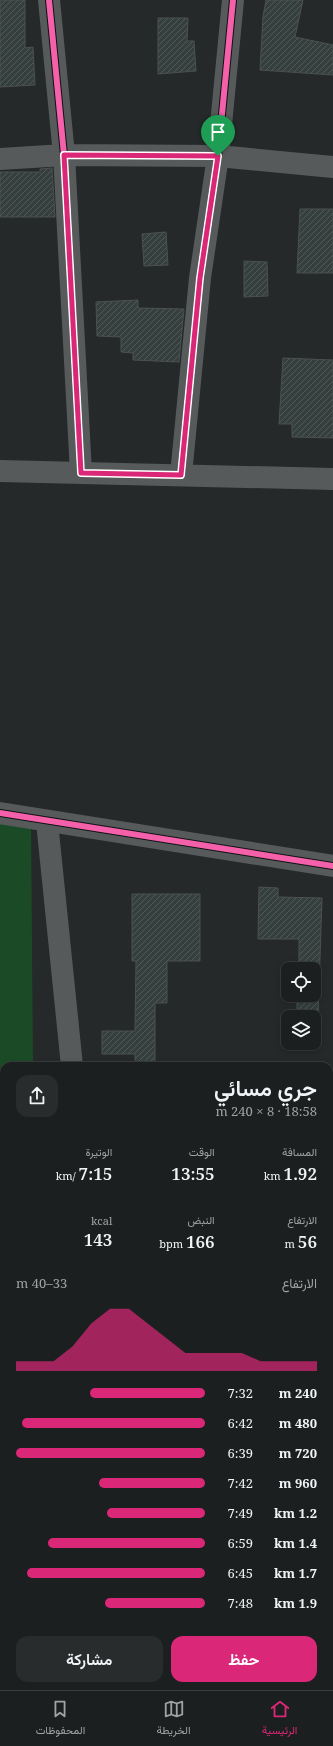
<!DOCTYPE html>
<html lang="ar">
<head>
<meta charset="utf-8">
<style>
	:root { --surface:#1c1f1f; --page:#292c2c; --text:#f1f3f6; --muted:#a0a2a4; --line:#3a3d3d; --accent:#db2777 }
	body { margin:0; font-family:"Noto Serif",Vazirmatn,serif; background:var(--page); color:var(--text); direction:rtl; height:100vh; display:flex; flex-direction:column; font-size:15px; white-space:nowrap }
	* { box-sizing:border-box; margin:0 }
	p { font-size:13px; color:var(--muted) }
	.icon { flex:none; width:22px; height:22px; fill:none; stroke:currentColor; stroke-width:2; stroke-linecap:round; stroke-linejoin:round }
	.map { position:relative; flex:1; overflow:hidden; direction:ltr }
	.sheet { position:absolute; left:0px; top:1062px; width:333px; height:628px; display:flex; flex-direction:column; background:var(--surface); border-radius:12px 12px 0 0; box-shadow:0 2px 6px #0003,0 0 0 1px var(--line); direction:rtl }
	.sheet>* { flex:none }
	.controls { position:absolute; left:281px; top:962px; display:grid; gap:8px }
	.controls a { display:grid; place-items:center; width:40px; height:40px; border-radius:8px; background:var(--surface); box-shadow:0 2px 6px #0003,0 0 0 1px var(--line); font-size:20px }
	.pin { position:absolute; display:grid; place-items:center; width:34px; height:34px; color:#fff; margin:-41px -17px; border-radius:50% 50% 50% 0; rotate:-45deg; box-shadow:0 0 4px #0007 }
	.pin .icon { rotate:45deg }
	.round { display:grid; place-items:center; flex:none; width:42px; height:42px; border-radius:12px; background:var(--page) }
	.summary { display:flex; align-items:center; justify-content:space-between; height:68px; padding:0 16px }
	h1 { font-size:22px; font-weight:600; line-height:30px }
	.figures { display:grid; grid-template-columns:repeat(3,1fr); gap:6px; height:68px; padding:4px 16px }
	.figures div { display:grid; align-content:center }
	.figures b { font-size:17px; font-weight:600 }
	.figures small { font-size:11px; font-weight:400 }
	.figures p { font-size:11px }
	.chart { height:112px; padding:8px 16px }
	.chart p { display:flex; justify-content:space-between }
	.chart svg { width:100%; height:72px; margin-top:4px; fill:var(--accent); opacity:.7 }
	.action { display:flex; gap:8px; margin-top:auto; padding:8px 16px }
	.action a { flex:1; height:46px; border-radius:12px; background:var(--accent); color:#fff; font-size:16px; font-weight:600; line-height:46px; text-align:center }
	.action a+a { background:var(--page); color:var(--text) }
	ul { padding:0 16px; list-style:none; font-size:13px }
	li { display:grid; grid-template-columns:64px 48px 1fr; align-items:center; height:30px }
	li i { height:10px; border-radius:5px; background:var(--accent) }
	.tab-bar { display:flex; justify-content:space-around; align-items:center; height:56px; border-top:1px solid var(--line); background:var(--surface); font-size:11px; color:var(--muted) }
	.tab-bar a { display:grid; justify-items:center; gap:2px }
	.tab-bar .selected { color:var(--accent) }
	.map>svg:first-child { display:block }
</style>
</head>
<body>
<div class="map">
<svg width="333" height="1690" viewBox="0 0 333 1690">
	<defs>
		<pattern id="building-hatch" width="6" height="6" patternUnits="userSpaceOnUse"><rect width="6" height="6" fill="#353f3e"/><path d="M-1 1l2-2M0 6l6-6M5 7l2-2" fill="none" stroke="#525a59"/></pattern>
	</defs>
	<rect width="100%" height="100%" fill="#252929"/>
	<path fill="#1b4b26" d="M0,822H31L33,1066H4V1119H0Z"/>
	<path fill="url(#building-hatch)" stroke="#4d5050" d="M0,0H25V48L33,47L35,85L0,87Z
		M266,0H303L295,37L333,45V75L260,70L263,16Z
		M158,18H188L187,41H194L196,71L158,74Z
		M52,168L55,217H0V172H40V169Z
		M300,209H333V273H297Z
		M166,232L168,265L144,266L142,234Z
		M244,261L267,262L268,296L244,297Z
		M138,300V308L184,309L179,362L133,360V353L121,352V337L97,336L96,302Z
		M283,358L333,360V438L292,437V424H279Z
		M259,887L278,888V897L322,898L318,1017H297V995H314V969H299V939H258Z
		M132,894H200V961H167V1003H155V1066H135V1054H102V1031H135L136,961H132Z"/>
	<g fill="none" stroke-linecap="round" stroke-linejoin="round">
		<path stroke="#575a5a" stroke-width="22" d="M49,0L64,155L81,473
			M0,159L64,155L218,156L333,167
			M0,471L333,479
			M181,475L200,278L218,156L233,0
			M0,813L333,866
			M47,822L72,1066
			M329,1121H333
			M0,1140H4
			M329,1260H333
			M329,1495H333
			M0,1504H4
			M91,1686V1690
			M178,1686V1690"/>
		<g stroke="#0f1212" stroke-width="8">
			<path id="cycleway" d="M49,0L64,155L81,473
				M181,475L200,278L218,156L233,0
				M0,813L333,866"/>
		</g>
		<use href="#cycleway" stroke="#f560ab" stroke-width="6"/>
	</g>
	<g fill="none" stroke-linecap="round" stroke-linejoin="round">
		<g stroke="#fff" stroke-width="8">
			<path id="route" d="M64,155L218,156L200,278L181,475L81,473Z"/>
		</g>
		<use href="#route" stroke="#db2777" stroke-width="5"/>
	</g>
</svg>
<div class="controls">
<a><svg class="icon" aria-label="locate" viewBox="0 0 24 24"><circle cx="12" cy="12" r="6"/><path d="M12 2v4M12 18v4M2 12h4M18 12h4"/></svg></a>
<a><svg class="icon" aria-label="layers" viewBox="0 0 24 24"><path d="M12 4l9 5-9 5-9-5zM3 14l9 5 9-5"/></svg></a>
</div>
<div class="pin" style="left:218px;top:156px;background:#1e9e55"><svg class="icon" aria-label="arrive" viewBox="0 0 24 24"><path d="M6 21V4h12l-3 4 3 4H6"/></svg></div>
<section class="sheet">
<div class="summary"><div><h1>جري مسائي</h1><p>18:58 · 8 × 240 m</p></div><a class="round"><svg class="icon" aria-label="share" viewBox="0 0 24 24"><path d="M12 15V3M7 8l5-5 5 5M5 13v7h14v-7"/></svg></a></div>
<div class="figures">
<div><p>المسافة</p><b>1.92<small> km</small></b></div>
<div><p>الوقت</p><b>13:55</b></div>
<div><p>الوتيرة</p><b>7:15<small> /km</small></b></div>
</div>
<div class="figures">
<div><p>الارتفاع</p><b>56<small> m</small></b></div>
<div><p>النبض</p><b>166<small> bpm</small></b></div>
<div><p>kcal</p><b>143</b></div>
</div>
<div class="chart"><p><span>الارتفاع</span>33–40 m</p>
<svg viewBox="0 0 160 44" preserveAspectRatio="none"><path d="M0 44V38L10 38L20 38L30 29L40 15L50 6L60 6L70 15L80 24L90 33L100 33L110 33L120 33L130 38L140 38L150 38L160 38V44z"/></svg>
</div>
<ul>
<li><b>240 m</b>7:32<i style="width:61%"></i></li>
<li><b>480 m</b>6:42<i style="width:97%"></i></li>
<li><b>720 m</b>6:39<i style="width:100%"></i></li>
<li><b>960 m</b>7:42<i style="width:56%"></i></li>
<li><b>1.2 km</b>7:49<i style="width:52%"></i></li>
<li><b>1.4 km</b>6:59<i style="width:83%"></i></li>
<li><b>1.7 km</b>6:45<i style="width:94%"></i></li>
<li><b>1.9 km</b>7:48<i style="width:53%"></i></li>
</ul>
<div class="action"><a>حفظ</a><a>مشاركة</a></div>
</section>
</div>
<nav class="tab-bar">
<a class="selected"><svg class="icon" aria-label="home" viewBox="0 0 24 24"><path d="M3 11l9-7 9 7M6 9v11h12V9"/></svg>الرئيسية</a>
<a><svg class="icon" aria-label="map" viewBox="0 0 24 24"><path d="M3 6l6-2 6 2 6-2v14l-6 2-6-2-6 2zM9 4v14M15 6v14"/></svg>الخريطة</a>
<a><svg class="icon" aria-label="saved" viewBox="0 0 24 24"><path d="M7 4h10v16l-5-4-5 4z"/></svg>المحفوظات</a>
</nav>
</body>
</html>
